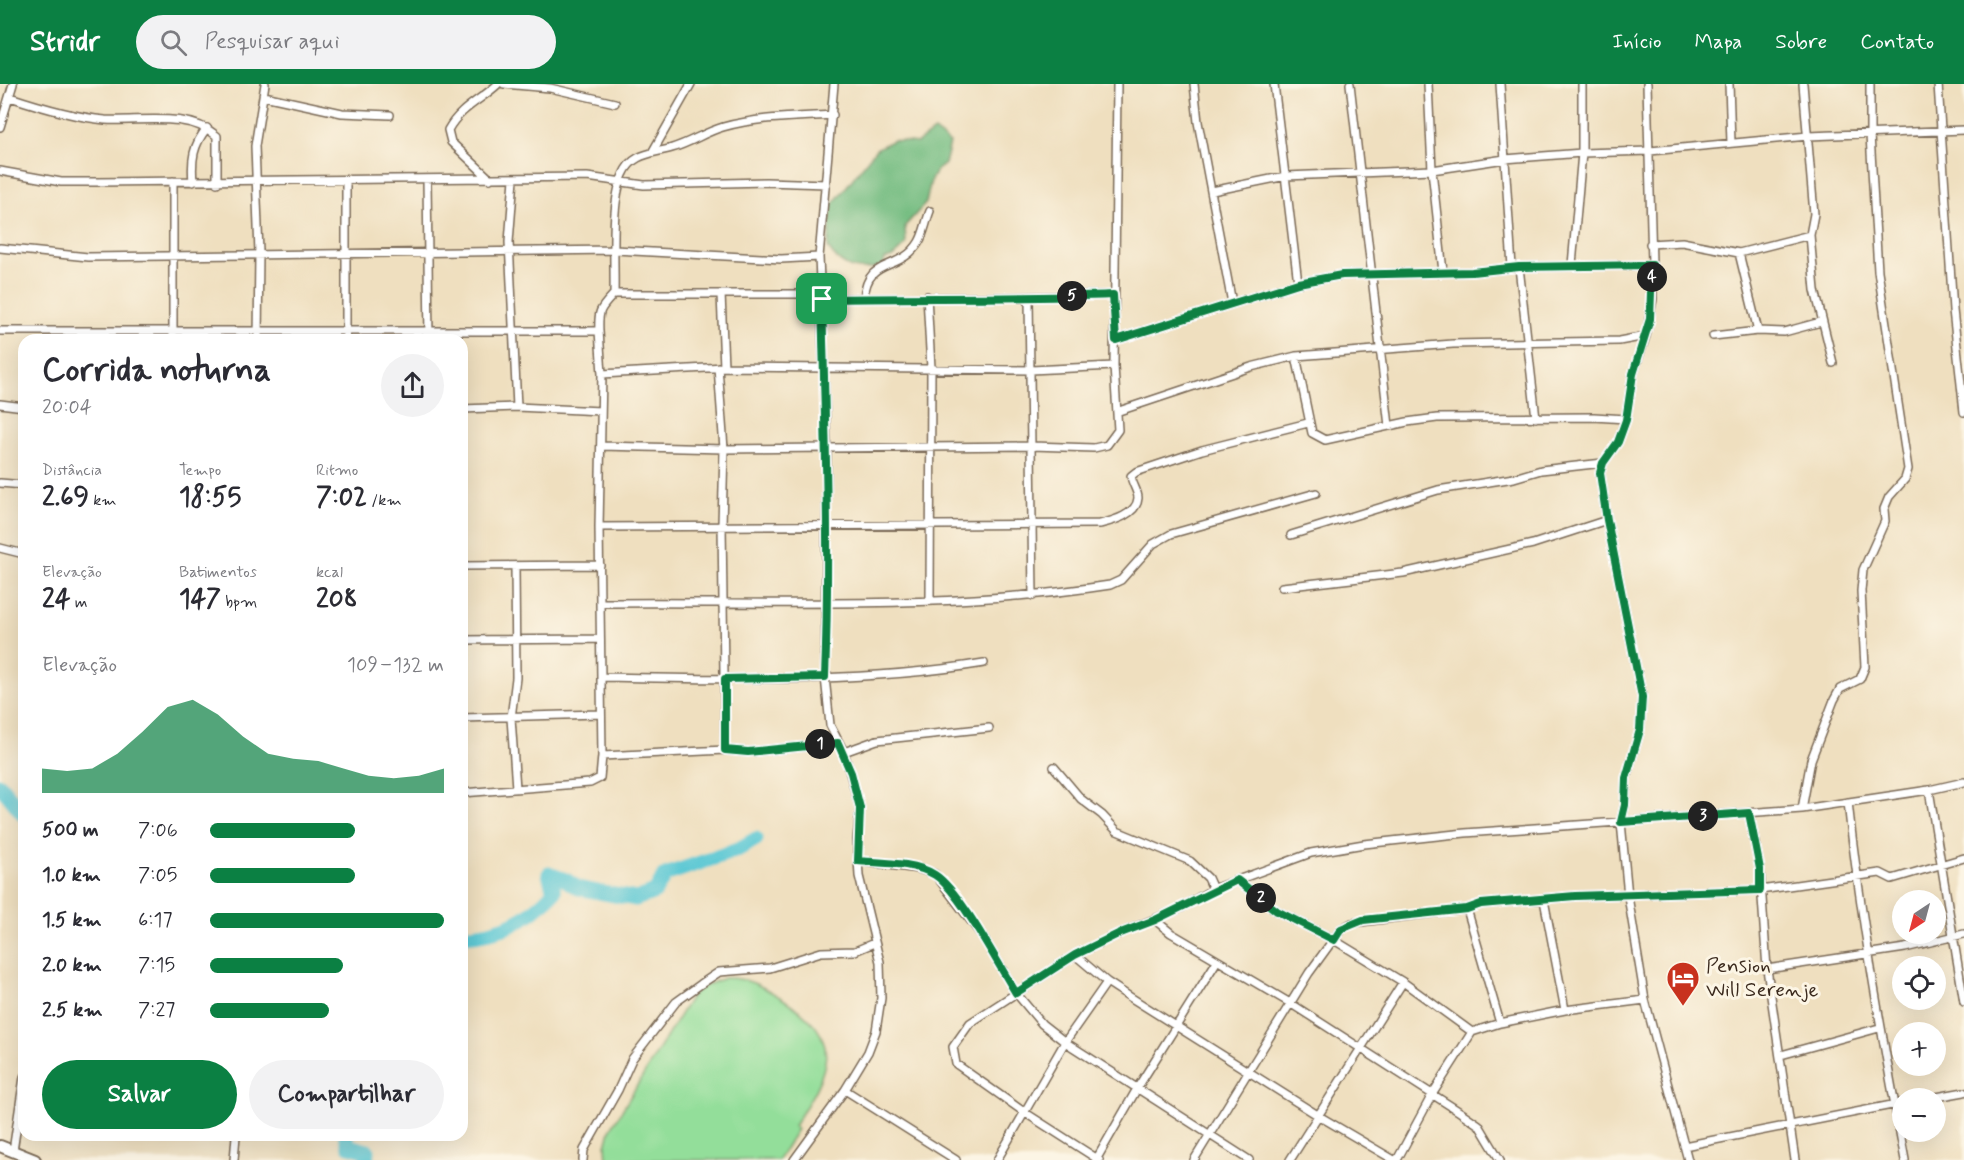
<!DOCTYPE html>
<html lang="pt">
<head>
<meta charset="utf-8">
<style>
	:root { --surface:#fff; --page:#f2f2f3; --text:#2b2b33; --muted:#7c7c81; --accent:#0b8043 }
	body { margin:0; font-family:Mynerve,sans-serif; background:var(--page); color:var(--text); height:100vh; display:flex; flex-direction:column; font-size:22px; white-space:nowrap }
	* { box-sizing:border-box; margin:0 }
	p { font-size:20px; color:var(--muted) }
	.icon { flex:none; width:33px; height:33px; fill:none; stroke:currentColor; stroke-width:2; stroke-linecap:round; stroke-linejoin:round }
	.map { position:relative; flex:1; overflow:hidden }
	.drawer { position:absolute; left:18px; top:250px; width:450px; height:807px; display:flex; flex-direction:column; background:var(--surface); border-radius:18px; box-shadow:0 6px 24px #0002 }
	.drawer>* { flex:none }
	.needle { width:39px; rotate:216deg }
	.tools { position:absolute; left:1892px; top:806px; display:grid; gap:12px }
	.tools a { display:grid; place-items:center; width:54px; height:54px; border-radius:50%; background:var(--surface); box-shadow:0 6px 24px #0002; font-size:30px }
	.pin { position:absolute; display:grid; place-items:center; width:51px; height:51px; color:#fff; margin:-26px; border-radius:12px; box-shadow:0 3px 9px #0006 }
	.km { position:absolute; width:30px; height:30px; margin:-15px; border-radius:50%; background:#222; color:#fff; font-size:16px; line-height:30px; text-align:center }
	.round { display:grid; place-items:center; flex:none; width:63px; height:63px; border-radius:32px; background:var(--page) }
	.head { display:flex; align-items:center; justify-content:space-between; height:102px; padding:0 24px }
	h1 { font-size:33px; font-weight:700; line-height:45px }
	.metrics { display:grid; grid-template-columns:repeat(3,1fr); gap:9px; height:102px; padding:6px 24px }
	.metrics div { display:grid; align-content:center }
	.metrics b { font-size:26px; font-weight:700 }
	.metrics small { font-size:16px; font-weight:400 }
	.metrics p { font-size:16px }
	.chart { height:168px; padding:12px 24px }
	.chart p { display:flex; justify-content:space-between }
	.chart svg { width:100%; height:108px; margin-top:6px; fill:var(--accent); opacity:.7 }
	.button { display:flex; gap:12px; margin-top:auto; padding:12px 24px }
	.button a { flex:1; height:69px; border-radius:36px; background:var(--accent); color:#fff; font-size:24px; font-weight:700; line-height:69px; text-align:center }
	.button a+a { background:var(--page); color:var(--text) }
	ul { padding:0 24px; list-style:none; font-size:20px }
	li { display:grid; grid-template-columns:96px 72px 1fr; align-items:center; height:45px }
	li i { height:15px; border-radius:8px; background:var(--accent) }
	header { display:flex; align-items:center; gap:36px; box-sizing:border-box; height:84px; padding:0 30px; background:var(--accent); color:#fff }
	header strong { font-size:28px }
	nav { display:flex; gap:33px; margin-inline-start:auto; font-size:21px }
	.search { width:420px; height:54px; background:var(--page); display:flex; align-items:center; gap:15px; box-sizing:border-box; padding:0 21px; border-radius:33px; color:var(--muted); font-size:22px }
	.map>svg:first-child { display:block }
</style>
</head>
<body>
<header>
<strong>Stridr</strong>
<div class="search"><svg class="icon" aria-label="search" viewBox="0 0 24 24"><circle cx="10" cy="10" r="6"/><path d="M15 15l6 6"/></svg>Pesquisar aqui</div>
<nav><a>Início</a><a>Mapa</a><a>Sobre</a><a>Contato</a></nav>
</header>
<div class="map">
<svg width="1964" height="1076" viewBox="0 0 1964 1076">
	<rect width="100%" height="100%" fill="#fcf5e5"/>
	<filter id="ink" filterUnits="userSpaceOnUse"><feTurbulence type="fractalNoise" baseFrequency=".0167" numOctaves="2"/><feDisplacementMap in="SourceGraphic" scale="12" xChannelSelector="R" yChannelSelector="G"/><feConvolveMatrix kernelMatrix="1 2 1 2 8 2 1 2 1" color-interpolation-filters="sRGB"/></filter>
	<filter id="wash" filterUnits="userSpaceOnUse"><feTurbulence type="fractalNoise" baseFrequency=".008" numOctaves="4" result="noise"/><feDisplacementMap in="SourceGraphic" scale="24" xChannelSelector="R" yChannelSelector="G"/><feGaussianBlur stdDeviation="1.35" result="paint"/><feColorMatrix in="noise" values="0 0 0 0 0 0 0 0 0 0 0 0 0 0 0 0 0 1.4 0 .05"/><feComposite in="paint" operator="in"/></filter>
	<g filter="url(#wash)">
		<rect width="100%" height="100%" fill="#efdfbf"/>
		<path fill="#93de9a" stroke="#67845c" stroke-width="1.5" d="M724,894C748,893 763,903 783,915C848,956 828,987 794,1042L797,1045L778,1076H607L606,1062L610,1046L692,911L700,904Z"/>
		<path fill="#76bd82" stroke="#587450" stroke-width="1.5" d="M934,47L950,59L945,80L936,87L931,96L926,119L905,142L906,160L893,173L885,175L883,182C858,189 843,186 828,164L832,121L876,65L893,56L917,59Z"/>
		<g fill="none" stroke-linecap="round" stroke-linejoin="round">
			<path stroke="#5cc8d4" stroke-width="15" d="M0,701L24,731
				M462,852C503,849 526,838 554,808L549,790L566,796L578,804L598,808L636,815L655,808L665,791L737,766L756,755
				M346,1052L349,1062L368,1067L367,1076"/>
		</g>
	</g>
	<g filter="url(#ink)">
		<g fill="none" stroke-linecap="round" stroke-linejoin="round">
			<g stroke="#7a6956" stroke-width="10">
				<path id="street" d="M504,0L550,4L615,19
					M1194,0L1198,38L1232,219
					M1274,0L1298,199
					M1350,0L1389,342
					M1428,0L1432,86L1443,188
					M1500,0L1512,183
					M1647,0L1653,215L1646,252L1633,290L1626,335L1618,358L1603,379L1600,389L1607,436L1642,613L1640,646L1626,695L1625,721L1621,738L1628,812L1645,916L1688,1076
					M1729,0L1731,59
					M1803,0L1814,130L1810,151L1815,206L1833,279
					M1938,0L1953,226L1964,328
					M264,12L342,29L390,31
					M10,13C40,23 73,33 105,36C141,38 188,27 217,52V99
					M0,43L13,0
					M653,67L691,0
					M0,87L61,98H98L587,93L644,101L766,98L826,100
					M427,95L429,256
					M490,95L451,58L448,46C460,24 481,16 498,0
					M514,95L509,158L517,323
					M346,96V256
					M193,98C191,76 193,61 207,44
					M1212,107L1286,92L1432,86L1505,75L1582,69L1650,67L1808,52L1964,46
					M1650,160L1682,158L1739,169L1810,151
					M0,164L88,173L615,166L781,175L819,173
					M1739,169L1758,247
					M1572,181L1582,69V0
					M1519,183L1536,334
					M614,210H822
					M721,210L724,283
					M927,212L931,284L930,516
					M864,214C867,172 900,189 919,158C924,150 926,137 930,127
					M822,215C919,213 1016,214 1113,211
					M1029,215L1033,512
					M0,247H599L602,290L599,443L602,672L600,694L590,699L462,709
					M599,247C598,226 600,225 614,210C615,179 610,119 623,91C632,69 652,70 672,64C690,59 705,48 723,43C758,33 797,33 833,31
					M1713,252L1758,247L1784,248L1821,238
					M173,256V97
					M258,256L259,169L255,62L265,0
					M1116,256L1298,199L1342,191L1472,188L1519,183L1652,181
					M1296,272L1312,349L1325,356L1407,338L1437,334L1594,333L1626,335
					M718,283L724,365L722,441L725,666
					M602,290L724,283L1031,286L1114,282L1117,0
					M0,320L24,323
					M462,325L517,323L601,327
					M1119,327L1251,283L1296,272L1453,260L1619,257L1646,252
					M601,362L724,365L1032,362L1094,364L1107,361L1118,346L1114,282
					M0,399L24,401
					M599,443L1100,440C1112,437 1137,431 1138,414C1138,407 1132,400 1131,392L1136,388L1202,366L1308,339
					M1291,451L1438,406L1514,394L1541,386L1603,379
					M0,464L24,470
					M462,482L600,481
					M515,483L516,594L511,634L516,704
					M1282,503L1403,489L1533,460L1607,436
					M601,519C769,517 944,527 1110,501L1121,496L1153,460L1171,450L1316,409
					M462,556L600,555
					M601,593C728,595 858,600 984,579
					M462,634L600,630
					M844,668L877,656L989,644
					M602,672L725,666L748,668L838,659
					M1054,683L1081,715L1102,731L1117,747L1190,777L1208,794L1213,805
					M1929,706L1964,918
					M1848,718C1861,838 1883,957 1905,1076
					M1802,725L1811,676L1834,616L1840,605L1860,595L1865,583L1861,507L1863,486L1885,437L1884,425L1889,413L1905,395L1908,385L1878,187L1870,51V0
					M1749,729L1760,785L1767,885L1795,1076
					M858,777L919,785L935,790L983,853L1016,909L1042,940L1065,958L1249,1076
					M1237,796L1277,827L1334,856L1403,898L1472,948
					M1544,816L1565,926
					M1467,825L1500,939
					M1155,836L1171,849L1290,919L1460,1028L1479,1041L1500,1076
					M1075,871L1107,898L1130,913L1319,1032L1394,1076
					M1767,885L1905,864L1964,850
					M1781,971L1879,944
					M845,1006L956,1076
					M1931,1014L1964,1008
					M1684,1062L1902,1019
					M13,1067L24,993
					M234,1076L236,1052
					M583,1076L584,1066L618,1006L632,975L676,918L701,900L719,888L770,884L821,868L855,867L874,859
					M794,1076L845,1006L868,968L876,947L881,914L880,878L859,792L857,756L860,724L844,668L830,641L825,593L827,364L819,173L834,0
					M997,1076L1065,958L1107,898
					M1096,1076L1138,1003L1217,877
					M1099,1076L1024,1028L956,980L953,963L970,939L1075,871L1118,850L1181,824L1213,805L1311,769L1364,760L1465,749L1802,725L1929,706L1964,698
					M1194,1076L1309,889L1341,845L1352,839L1467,825L1481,820L1575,812L1760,806L1880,789L1892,795L1964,774
					M1290,1076L1403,898
					M1397,1076L1433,1009L1472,948L1500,939L1565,926L1645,916"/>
			</g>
			<g stroke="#7a6956" stroke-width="14">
				<path id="secondary" d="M0,1062L35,1076"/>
			</g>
			<use href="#street" stroke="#fff" stroke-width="7"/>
			<use href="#secondary" stroke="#fff" stroke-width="10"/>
		</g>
	</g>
	<g fill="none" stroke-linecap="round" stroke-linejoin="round" filter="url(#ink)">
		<g stroke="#fff" stroke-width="12">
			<path id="route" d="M1652,181L1650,235L1633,290L1626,336L1618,358L1603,379L1600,389L1607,436L1642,613L1640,646L1626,694L1625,721L1621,738L1749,729L1760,785V806L1575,812L1481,820L1467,825L1363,836L1341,845L1334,856L1277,827L1237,796L1155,836L1118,850L1075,871L1016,909C999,882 960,807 935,791C915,778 881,779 858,777L860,724L851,689L838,659L748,668L725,666V595L825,593C830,467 825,341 822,215C919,213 1016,215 1113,211L1116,256L1298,199L1342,191L1472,188L1519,183Z"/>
		</g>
		<use href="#route" stroke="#0b8043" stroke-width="8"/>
	</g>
	<defs>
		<g id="hotel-pin" transform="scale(1.725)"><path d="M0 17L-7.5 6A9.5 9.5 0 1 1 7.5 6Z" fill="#c8321e" stroke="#fcf5e5"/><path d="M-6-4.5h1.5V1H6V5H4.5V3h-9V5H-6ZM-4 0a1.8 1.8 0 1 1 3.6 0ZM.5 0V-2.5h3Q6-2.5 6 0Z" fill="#fff"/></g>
	</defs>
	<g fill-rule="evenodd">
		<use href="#hotel-pin" x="1683" y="894"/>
	</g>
	<g text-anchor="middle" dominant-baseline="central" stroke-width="6" stroke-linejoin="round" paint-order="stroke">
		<g font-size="21" fill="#3b2a1e" stroke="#fcf5e5" text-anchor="start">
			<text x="1706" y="882">Pension<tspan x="1706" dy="24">Will Serenje</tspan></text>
		</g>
	</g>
</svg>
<div class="tools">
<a><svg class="needle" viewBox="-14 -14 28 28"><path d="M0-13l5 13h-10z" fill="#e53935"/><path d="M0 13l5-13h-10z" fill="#7c7c81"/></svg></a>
<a><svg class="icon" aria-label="locate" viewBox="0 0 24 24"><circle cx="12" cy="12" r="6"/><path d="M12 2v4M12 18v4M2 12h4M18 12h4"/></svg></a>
<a>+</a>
<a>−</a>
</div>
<div class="pin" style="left:822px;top:215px;background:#1e9e55"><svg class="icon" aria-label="arrive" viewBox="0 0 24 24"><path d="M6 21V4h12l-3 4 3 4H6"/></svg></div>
<b class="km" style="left:820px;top:660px">1</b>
<b class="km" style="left:1261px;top:814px">2</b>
<b class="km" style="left:1703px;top:732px">3</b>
<b class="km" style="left:1652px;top:193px">4</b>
<b class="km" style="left:1072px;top:212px">5</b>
<section class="drawer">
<div class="head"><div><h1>Corrida noturna</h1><p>20:04</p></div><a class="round"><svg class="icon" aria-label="share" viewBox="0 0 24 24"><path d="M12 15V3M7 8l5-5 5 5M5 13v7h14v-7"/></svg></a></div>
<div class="metrics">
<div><p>Distância</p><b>2.69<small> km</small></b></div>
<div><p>Tempo</p><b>18:55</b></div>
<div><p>Ritmo</p><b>7:02<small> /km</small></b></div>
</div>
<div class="metrics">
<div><p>Elevação</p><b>24<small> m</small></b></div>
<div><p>Batimentos</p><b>147<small> bpm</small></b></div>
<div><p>kcal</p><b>208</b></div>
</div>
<div class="chart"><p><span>Elevação</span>109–132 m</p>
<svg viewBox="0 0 160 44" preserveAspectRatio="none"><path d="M0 44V34L10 35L20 34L30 28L40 19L50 9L60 6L70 12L80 21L90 28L100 30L110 31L120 34L130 37L140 38L150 37L160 34V44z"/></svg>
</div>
<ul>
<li><b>500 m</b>7:06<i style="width:62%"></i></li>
<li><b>1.0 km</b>7:05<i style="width:62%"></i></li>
<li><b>1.5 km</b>6:17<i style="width:100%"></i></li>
<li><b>2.0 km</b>7:15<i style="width:57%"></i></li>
<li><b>2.5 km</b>7:27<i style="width:51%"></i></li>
</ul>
<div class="button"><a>Salvar</a><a>Compartilhar</a></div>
</section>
</div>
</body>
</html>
